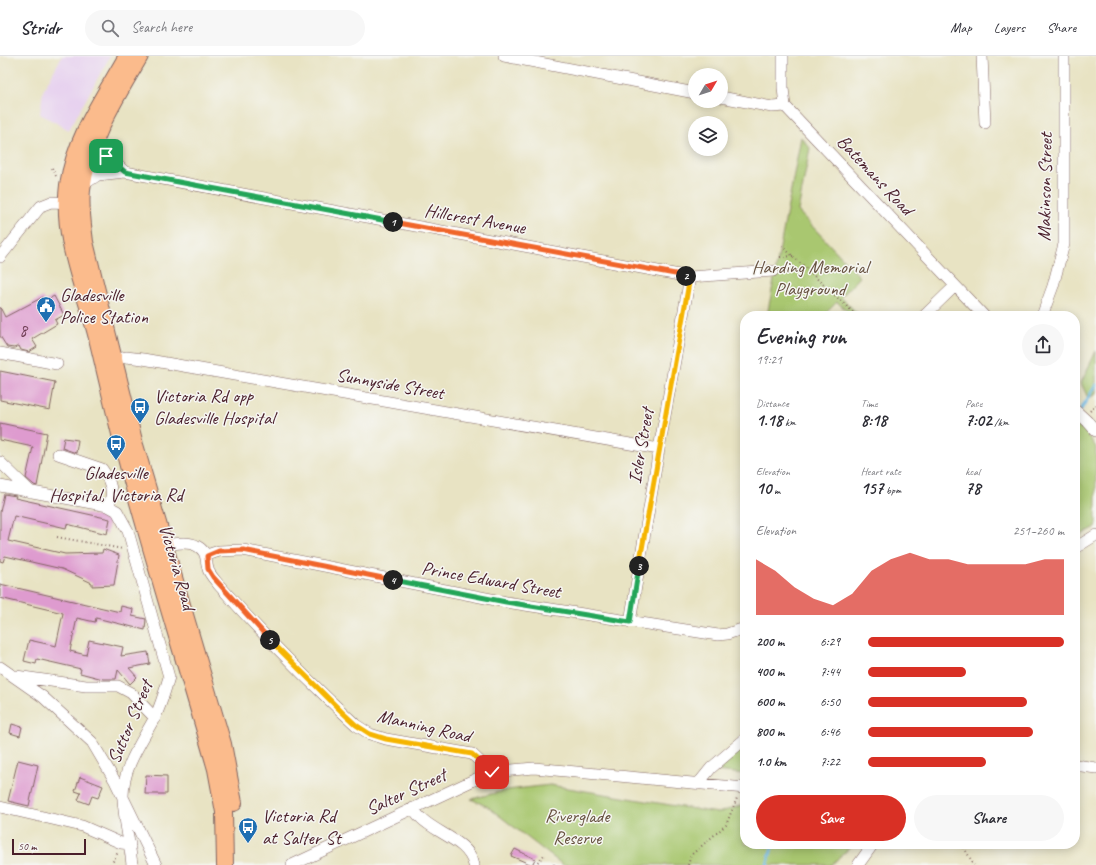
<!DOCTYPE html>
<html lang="en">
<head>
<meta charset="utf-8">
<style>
	:root { --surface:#fff; --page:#f7f7f7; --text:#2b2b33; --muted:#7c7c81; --line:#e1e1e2; --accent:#d93025 }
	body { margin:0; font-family:Caveat,sans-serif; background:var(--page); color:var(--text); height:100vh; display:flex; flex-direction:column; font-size:15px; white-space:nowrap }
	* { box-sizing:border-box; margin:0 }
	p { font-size:13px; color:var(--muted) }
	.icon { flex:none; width:22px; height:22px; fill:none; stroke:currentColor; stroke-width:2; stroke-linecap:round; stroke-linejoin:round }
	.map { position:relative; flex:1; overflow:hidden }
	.sheet { position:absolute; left:740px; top:255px; width:340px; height:538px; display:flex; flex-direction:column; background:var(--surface); border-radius:16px; box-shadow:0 2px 10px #0003 }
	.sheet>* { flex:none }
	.needle { width:26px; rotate:51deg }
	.fabs { position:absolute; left:688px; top:12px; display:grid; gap:8px }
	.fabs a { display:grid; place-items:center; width:40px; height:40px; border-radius:50%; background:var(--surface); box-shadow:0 2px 10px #0003; font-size:20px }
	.scale { position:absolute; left:12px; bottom:10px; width:74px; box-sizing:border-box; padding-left:4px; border:2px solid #4a1f2b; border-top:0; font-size:11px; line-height:14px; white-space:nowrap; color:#4a1f2b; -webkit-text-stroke:3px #f6f6f2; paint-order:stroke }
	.pin { position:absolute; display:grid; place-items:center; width:34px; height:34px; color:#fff; margin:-17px; border-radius:8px; box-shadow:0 2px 6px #0006 }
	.km { position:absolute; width:20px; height:20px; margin:-10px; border-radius:50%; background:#222; color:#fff; font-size:11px; line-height:20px; text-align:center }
	.round { display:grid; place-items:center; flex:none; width:42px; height:42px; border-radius:21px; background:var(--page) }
	.summary { display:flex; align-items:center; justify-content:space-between; height:68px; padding:0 16px }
	h1 { font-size:22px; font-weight:700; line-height:30px }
	.stats { display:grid; grid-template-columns:repeat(3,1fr); gap:6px; height:68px; padding:4px 16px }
	.stats div { display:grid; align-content:center }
	.stats b { font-size:17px; font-weight:700 }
	.stats small { font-size:11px; font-weight:400 }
	.stats p { font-size:11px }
	.chart { height:112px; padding:8px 16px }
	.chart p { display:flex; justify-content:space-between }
	.chart svg { width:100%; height:72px; margin-top:4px; fill:var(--accent); opacity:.7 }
	.primary-button { display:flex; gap:8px; margin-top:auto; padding:8px 16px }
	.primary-button a { flex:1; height:46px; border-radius:24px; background:var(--accent); color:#fff; font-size:16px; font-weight:700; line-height:46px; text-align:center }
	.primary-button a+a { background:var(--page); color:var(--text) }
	ul { padding:0 16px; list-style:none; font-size:13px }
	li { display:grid; grid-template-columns:64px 48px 1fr; align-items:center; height:30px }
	li i { height:10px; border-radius:5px; background:var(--accent) }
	header { display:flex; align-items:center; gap:24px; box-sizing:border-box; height:56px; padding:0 20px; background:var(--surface); border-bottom:1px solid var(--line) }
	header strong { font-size:19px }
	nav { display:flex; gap:22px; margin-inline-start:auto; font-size:14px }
	.search { width:280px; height:36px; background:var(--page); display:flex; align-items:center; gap:10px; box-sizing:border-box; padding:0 14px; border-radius:22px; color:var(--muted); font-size:15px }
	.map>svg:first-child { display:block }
</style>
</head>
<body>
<header>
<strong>Stridr</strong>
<div class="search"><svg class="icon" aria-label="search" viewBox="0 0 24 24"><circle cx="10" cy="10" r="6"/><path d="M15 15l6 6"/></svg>Search here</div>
<nav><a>Map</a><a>Layers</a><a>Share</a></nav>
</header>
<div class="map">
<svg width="1096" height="809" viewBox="0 0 1096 809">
	<rect width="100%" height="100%" fill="#f6f6f2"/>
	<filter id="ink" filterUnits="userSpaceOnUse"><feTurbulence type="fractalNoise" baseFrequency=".025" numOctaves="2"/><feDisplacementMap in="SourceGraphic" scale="8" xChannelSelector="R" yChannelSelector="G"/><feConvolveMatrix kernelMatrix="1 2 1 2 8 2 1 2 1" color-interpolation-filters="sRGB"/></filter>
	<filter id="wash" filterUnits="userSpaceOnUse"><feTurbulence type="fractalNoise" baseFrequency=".012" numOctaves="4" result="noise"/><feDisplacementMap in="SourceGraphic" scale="16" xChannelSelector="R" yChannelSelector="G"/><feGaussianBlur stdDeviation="0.9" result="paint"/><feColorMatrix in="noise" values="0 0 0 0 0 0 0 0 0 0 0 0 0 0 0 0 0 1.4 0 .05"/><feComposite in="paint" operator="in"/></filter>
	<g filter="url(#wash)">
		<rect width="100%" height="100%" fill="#e8e3c3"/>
		<path fill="#e7d2ef" d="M62,0H110L69,74L40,58L43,35Z"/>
		<path fill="#a9c76f" stroke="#7a734d" d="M801,81L810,92L798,155L860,221L841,241L860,260H853L837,246L823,260H767Z
			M1096,295V338L1088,342L1081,327Z
			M1075,362L1096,391V471L1075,482Z
			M745,690V718L714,715Z
			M550,729L718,757L745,748V788H854L831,809H563L488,751L471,743L507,734Z"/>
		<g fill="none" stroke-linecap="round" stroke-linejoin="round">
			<path stroke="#6ebce8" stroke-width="3" d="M1080,355L1096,329
				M767,809L773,788"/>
		</g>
		<g id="blocks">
			<path fill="#de9bcf" d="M54,240L64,259L55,264L57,268L32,283L37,291L29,296L21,294L19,290L14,292L7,291L0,280V251L5,261L43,241L45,245Z
				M0,315L55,326L50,354L0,344Z
				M0,367L47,377L37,430L34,429L26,422L33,391L0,384Z
				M64,382L78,384L76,397L62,392Z
				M4,438L16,440L15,442L110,463L107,478L67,468L66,472L14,460L8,485L65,498L102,497L103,493L119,499L114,529L92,530V527L62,513L5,500L3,506L0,505V456Z
				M0,528L120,556L121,550L133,553L132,560L146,563L145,574L96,562L95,566L77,562L70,595L86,599L89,584L123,591L121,600L148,596L150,608L129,612L137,621L130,628L118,614L116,623H103L80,617L81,613L37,603L36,608L24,605L29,584L56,590L63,557L0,542Z
				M12,668L22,671L20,680L10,677Z
				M18,704L38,709L29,750L8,745Z
				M146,719L167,720V738H145Z
				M80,721L103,730L98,742L92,740L89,748L78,744L81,737L75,735Z
				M515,793L535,803L532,809L511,800Z"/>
		</g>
	</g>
	<g filter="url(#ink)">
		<use href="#blocks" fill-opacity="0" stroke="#816460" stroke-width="1"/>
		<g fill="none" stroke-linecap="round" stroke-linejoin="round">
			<g stroke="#816460" stroke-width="12">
				<path id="minor" d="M504,0L695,37
					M783,0V32L785,50L984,260
					M982,0L985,67
					M721,41L772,51L785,50
					M96,80L104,96L125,116
					M84,128L98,119L125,116L690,221L773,215
					M0,201L41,150L51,146L72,147
					M924,260L955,230
					M1042,260L1053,230L1064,188V0
					M0,297L57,308
					M114,304L126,301L143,303L659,393
					M1088,366L1096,375
					M58,398L102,413C110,424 115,438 108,450
					M0,406L31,436
					M0,430L108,450L117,455L128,475L169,621C165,635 161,649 155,661C141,687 122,712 123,743C124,764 130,787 132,809
					M159,491C170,488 187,484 197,490C208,496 205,503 208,513C209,518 215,524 218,528C261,577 308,625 356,669L370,678L386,683L472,698L491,716
					M1075,492L1096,479
					M207,499L219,495L243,494L506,546L718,579L727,578L745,572
					M630,566L659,393L690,221
					M0,611L43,641L92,686L115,725L156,809
					M16,620L86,630H118L131,637L155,662
					M1075,709L1096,712
					M698,728L711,712L745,683
					M0,751L82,770L121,787L130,788
					M413,752C415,755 418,760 421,762C437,778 469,785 474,809
					M292,809L491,716L534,712L745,732
					M858,809L873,788"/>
			</g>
			<g stroke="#816460" stroke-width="18">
				<path id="highway" d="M127,0C104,41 75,81 68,129C61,182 84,231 97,282C109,332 120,382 134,432C160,526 189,619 216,713L224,756L225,809
					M140,0C116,42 88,84 82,134C80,151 83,169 85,186L135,389L223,688L234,747"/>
			</g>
			<path stroke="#816460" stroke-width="2" stroke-dasharray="1 3" stroke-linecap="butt" d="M52,112L56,120
				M782,190L857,260
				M780,201L793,200
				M1090,355L1096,349
				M1075,375L1079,370
				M57,481L123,493
				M962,788L974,809
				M111,809L118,796
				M535,809L544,799
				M554,809V807
				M688,809L691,799L726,769L737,742"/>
			<use href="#minor" stroke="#fff" stroke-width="11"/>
			<use href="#highway" stroke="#fbbb8c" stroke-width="16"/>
			<g stroke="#816460" stroke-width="12" stroke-linecap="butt">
				<path id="minor-bridge" d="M1075,354L1088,366"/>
			</g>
			<use href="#minor-bridge" stroke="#fff" stroke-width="11"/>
		</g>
	</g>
	<g fill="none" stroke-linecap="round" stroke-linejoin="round" filter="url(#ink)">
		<g stroke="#fff" stroke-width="8">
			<path id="split-1" d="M106,100L125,116L393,166"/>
		</g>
		<g stroke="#fff" stroke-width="8">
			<path id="split-2" d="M393,166L686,220"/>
		</g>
		<g stroke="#fff" stroke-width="8">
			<path id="split-3" d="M639,510L690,221L686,220"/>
		</g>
		<g stroke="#fff" stroke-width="8">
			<path id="split-4" d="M393,524L506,546L630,566L639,510"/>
		</g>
		<g stroke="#fff" stroke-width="8">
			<path id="split-5" d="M270,584L213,521L208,513L207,500L219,495L243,494L393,524"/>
		</g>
		<g stroke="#fff" stroke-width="8">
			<path id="split-6" d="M270,584L342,656L356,669L370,678L386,683L472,698L492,716"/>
		</g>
		<use href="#split-1" stroke="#22a559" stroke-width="5"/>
		<use href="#split-2" stroke="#f0652b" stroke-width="5"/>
		<use href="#split-3" stroke="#f5b400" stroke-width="5"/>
		<use href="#split-4" stroke="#22a559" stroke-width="5"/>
		<use href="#split-5" stroke="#f0652b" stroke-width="5"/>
		<use href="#split-6" stroke="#f5b400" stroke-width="5"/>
	</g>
	<defs>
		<g id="civic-pin" transform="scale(1)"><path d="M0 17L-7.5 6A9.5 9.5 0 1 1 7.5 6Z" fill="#1f6fb2" stroke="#f6f6f2"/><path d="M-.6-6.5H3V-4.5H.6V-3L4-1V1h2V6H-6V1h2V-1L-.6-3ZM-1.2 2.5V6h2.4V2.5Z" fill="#fff"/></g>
		<g id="bus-pin" transform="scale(1)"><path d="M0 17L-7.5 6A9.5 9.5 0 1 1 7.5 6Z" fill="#1f6fb2" stroke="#f6f6f2"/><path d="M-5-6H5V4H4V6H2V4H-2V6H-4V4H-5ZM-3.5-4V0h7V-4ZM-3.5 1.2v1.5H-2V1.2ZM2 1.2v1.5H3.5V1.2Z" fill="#fff"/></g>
	</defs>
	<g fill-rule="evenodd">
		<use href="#civic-pin" x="46" y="250"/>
		<use href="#bus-pin" x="140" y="351"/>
		<use href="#bus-pin" x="116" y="388"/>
		<use href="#bus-pin" x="248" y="771"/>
	</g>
	<g text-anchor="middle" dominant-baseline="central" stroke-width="3" stroke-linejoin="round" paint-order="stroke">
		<g font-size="17" fill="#6f3e54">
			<text x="23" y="274">8</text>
		</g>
		<g font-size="19" fill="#4a1f2b" stroke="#f6f6f2">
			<text transform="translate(875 119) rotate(47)">Batemans Road</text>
			<text transform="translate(1045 131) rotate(-89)">Makinson Street</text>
			<text transform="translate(475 163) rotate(10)">Hillcrest Avenue</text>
			<text transform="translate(390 328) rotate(10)">Sunnyside Street</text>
			<text transform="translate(641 390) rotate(-80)">Isler Street</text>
			<text transform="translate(177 511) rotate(74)">Victoria Road</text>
			<text transform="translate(491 524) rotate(10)">Prince Edward Street</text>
			<text transform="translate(130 666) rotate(-67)">Suttor Street</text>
			<text transform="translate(424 670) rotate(13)">Manning Road</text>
			<text transform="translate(406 736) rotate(-25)">Salter Street</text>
		</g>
		<g font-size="19" fill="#66513f" stroke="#f6f6f2">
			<text x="810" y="211">Harding Memorial<tspan x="810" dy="22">Playground</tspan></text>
			<text x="577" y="760">Riverglade<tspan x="577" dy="22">Reserve</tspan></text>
		</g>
		<g font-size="19" fill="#4a1f2b" stroke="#f6f6f2" text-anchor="start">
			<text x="60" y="239">Gladesville<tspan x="60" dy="22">Police Station</tspan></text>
			<text x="154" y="340">Victoria Rd opp<tspan x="154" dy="22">Gladesville Hospital</tspan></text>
			<text x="116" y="417" text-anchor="middle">Gladesville<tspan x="116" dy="22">Hospital, Victoria Rd</tspan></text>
			<text x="262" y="760">Victoria Rd<tspan x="262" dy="22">at Salter St</tspan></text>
		</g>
	</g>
</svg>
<div class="fabs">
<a><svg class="needle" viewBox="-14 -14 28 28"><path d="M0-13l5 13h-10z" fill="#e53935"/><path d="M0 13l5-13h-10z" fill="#7c7c81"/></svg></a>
<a><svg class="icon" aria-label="layers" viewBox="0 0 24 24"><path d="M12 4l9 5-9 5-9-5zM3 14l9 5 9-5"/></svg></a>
</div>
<div class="scale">50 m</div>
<div class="pin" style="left:106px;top:100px;background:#1e9e55"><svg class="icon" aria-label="arrive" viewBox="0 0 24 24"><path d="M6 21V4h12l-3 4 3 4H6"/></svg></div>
<div class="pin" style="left:492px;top:716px;background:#d93025"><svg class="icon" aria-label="check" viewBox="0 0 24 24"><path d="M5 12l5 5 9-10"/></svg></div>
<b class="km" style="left:393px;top:166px">1</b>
<b class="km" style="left:686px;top:220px">2</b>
<b class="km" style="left:639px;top:510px">3</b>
<b class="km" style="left:393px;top:524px">4</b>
<b class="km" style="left:270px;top:584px">5</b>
<section class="sheet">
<div class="summary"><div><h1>Evening run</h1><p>19:21</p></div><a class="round"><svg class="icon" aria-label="share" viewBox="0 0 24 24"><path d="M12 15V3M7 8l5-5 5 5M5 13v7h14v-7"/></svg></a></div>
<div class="stats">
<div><p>Distance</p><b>1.18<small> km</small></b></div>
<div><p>Time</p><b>8:18</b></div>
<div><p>Pace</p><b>7:02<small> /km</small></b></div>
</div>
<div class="stats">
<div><p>Elevation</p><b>10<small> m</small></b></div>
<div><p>Heart rate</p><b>157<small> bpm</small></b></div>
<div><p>kcal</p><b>78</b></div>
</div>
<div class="chart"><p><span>Elevation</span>251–260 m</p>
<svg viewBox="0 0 160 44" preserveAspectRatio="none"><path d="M0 44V10L10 17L20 27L30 34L40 38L50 31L60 17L70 10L80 6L90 10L100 10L110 13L120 13L130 13L140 13L150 10L160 10V44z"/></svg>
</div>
<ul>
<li><b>200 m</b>6:29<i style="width:100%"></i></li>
<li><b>400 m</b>7:44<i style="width:50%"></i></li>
<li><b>600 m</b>6:50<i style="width:81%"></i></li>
<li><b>800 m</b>6:46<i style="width:84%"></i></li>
<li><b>1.0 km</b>7:22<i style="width:60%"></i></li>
</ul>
<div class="primary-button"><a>Save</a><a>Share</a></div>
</section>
</div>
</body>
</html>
